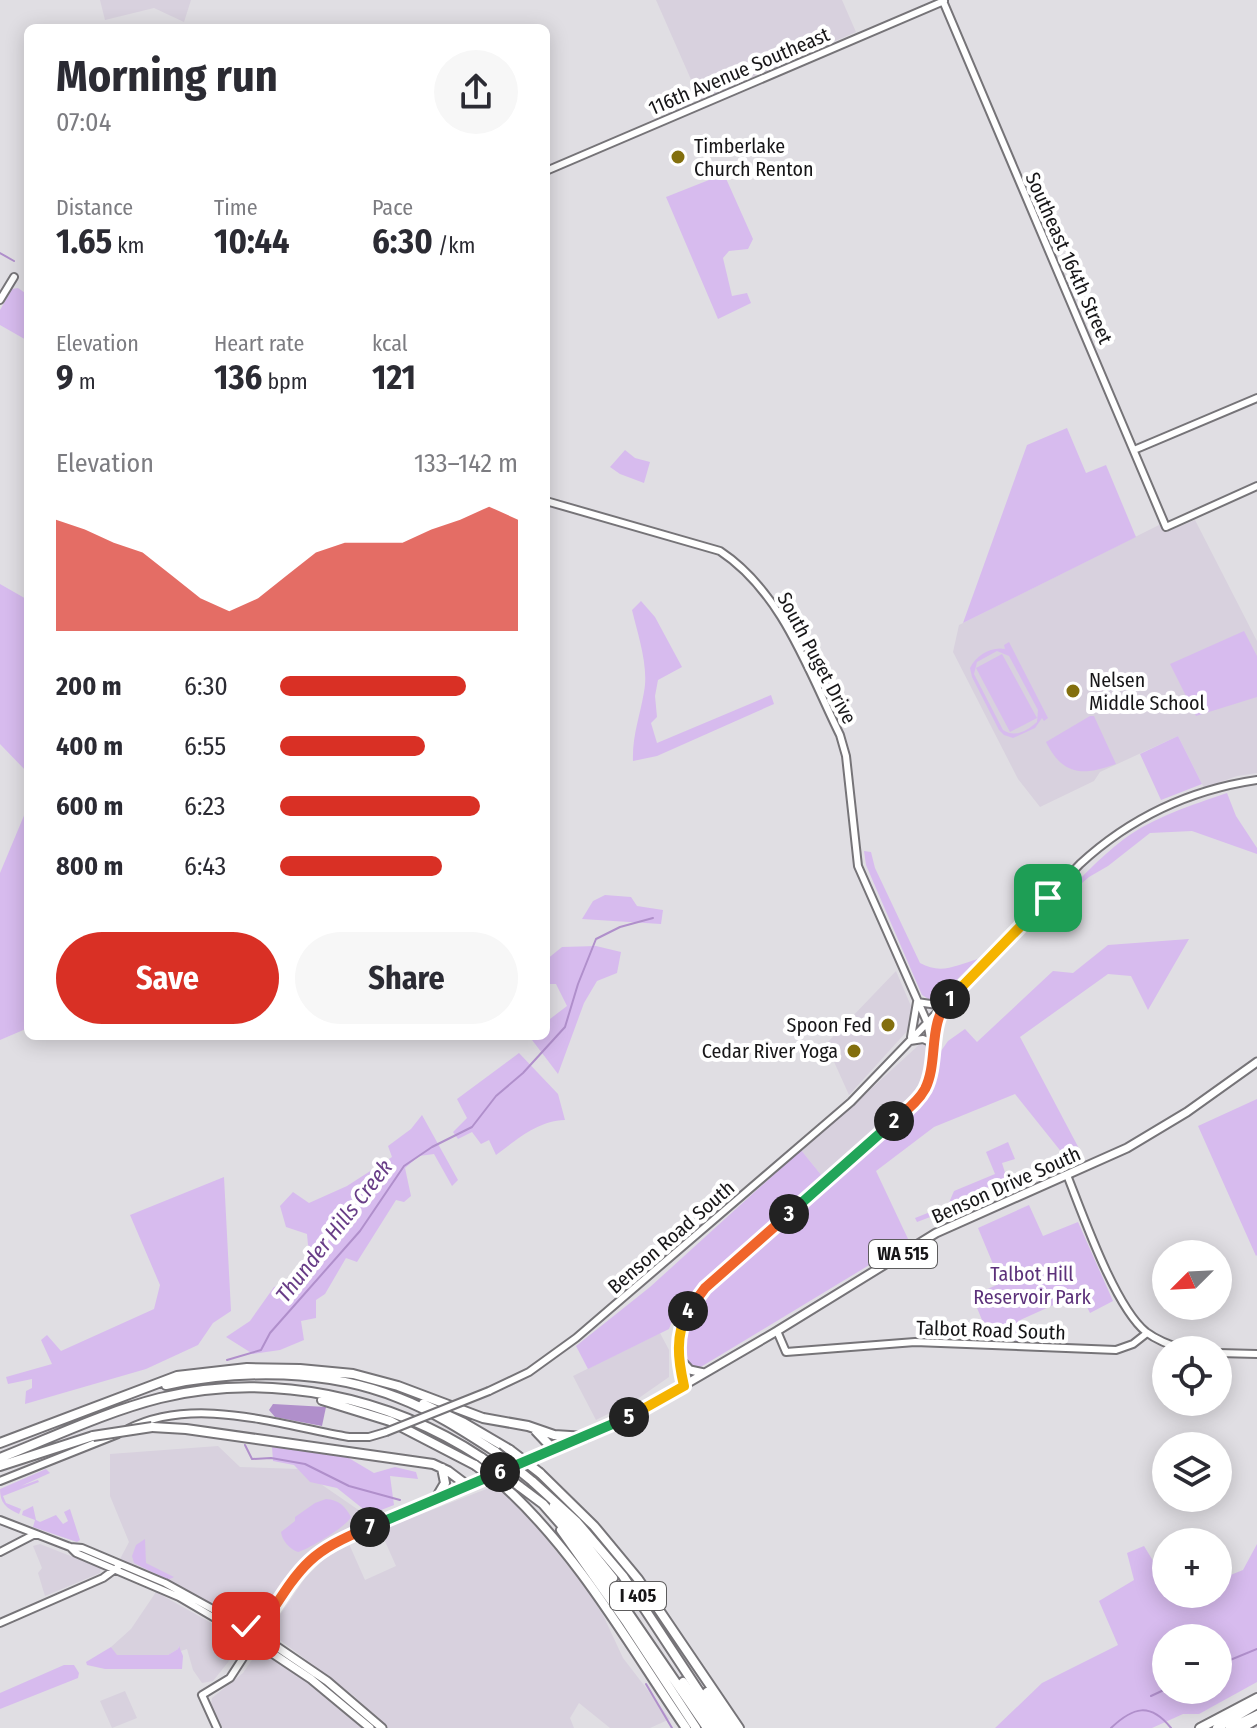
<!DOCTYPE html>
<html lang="en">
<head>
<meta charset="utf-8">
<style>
	:root { --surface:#fff; --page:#f7f7f7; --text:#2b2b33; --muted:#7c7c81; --accent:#d93025 }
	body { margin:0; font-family:"Fira Sans Condensed",sans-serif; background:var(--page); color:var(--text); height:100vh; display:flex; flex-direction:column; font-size:30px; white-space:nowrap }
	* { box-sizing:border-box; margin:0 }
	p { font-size:26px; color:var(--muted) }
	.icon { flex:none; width:44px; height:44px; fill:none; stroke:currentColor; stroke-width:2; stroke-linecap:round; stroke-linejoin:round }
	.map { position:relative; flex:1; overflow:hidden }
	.sheet { position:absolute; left:24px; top:24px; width:526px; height:1016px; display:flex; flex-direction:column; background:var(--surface); border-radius:12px; box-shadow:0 4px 20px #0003 }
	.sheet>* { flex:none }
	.needle { width:52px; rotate:246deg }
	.tools { position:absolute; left:1152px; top:1240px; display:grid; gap:16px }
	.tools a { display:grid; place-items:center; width:80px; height:80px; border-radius:50%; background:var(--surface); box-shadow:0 4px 20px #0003; font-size:40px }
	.pin { position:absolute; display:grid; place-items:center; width:68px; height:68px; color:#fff; margin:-34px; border-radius:16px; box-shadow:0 4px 12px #0006 }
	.km { position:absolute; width:40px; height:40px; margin:-20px; border-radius:50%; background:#222; color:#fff; font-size:22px; line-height:40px; text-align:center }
	.round { display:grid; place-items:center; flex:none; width:84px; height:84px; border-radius:42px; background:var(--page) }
	.head { display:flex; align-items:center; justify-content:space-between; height:136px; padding:0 32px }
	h1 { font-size:44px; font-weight:700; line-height:60px }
	.figures { display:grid; grid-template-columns:repeat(3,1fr); gap:12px; height:136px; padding:8px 32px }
	.figures div { display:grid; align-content:center }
	.figures b { font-size:34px; font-weight:700 }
	.figures small { font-size:22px; font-weight:400 }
	.figures p { font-size:22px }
	.chart { height:224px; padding:16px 32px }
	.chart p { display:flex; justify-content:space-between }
	.chart svg { width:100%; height:144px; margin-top:8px; fill:var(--accent); opacity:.7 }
	.cta { display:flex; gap:16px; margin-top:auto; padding:16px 32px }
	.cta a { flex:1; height:92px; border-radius:48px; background:var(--accent); color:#fff; font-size:32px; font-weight:700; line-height:92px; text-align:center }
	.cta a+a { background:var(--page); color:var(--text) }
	ul { padding:0 32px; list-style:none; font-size:26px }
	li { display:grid; grid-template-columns:128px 96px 1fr; align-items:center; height:60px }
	li i { height:20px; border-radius:10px; background:var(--accent) }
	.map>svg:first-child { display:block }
</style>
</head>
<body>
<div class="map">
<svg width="1257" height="1728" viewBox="0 0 1257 1728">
	<rect width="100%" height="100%" fill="#e0dee3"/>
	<path fill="#d8d1de" d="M100,0H191L184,22L154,8L105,20Z
		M656,0H842L856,32L700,100Z
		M1195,520L1257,641V773L1237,776L1204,788L1178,736L1100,772L1094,781L1040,807L1018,779L953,652L959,625L1161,524L1166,532Z
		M896,971L911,1006L909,1029L849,1095L826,1044Z
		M922,1042L927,1044L928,1049L923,1078L914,1094L822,1176L801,1150L860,1099Z
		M660,1333L669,1350V1377L636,1400L596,1420L573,1376Z
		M218,1446L240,1467L299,1469L376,1522L327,1544L294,1567L253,1631L119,1561L129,1542L110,1496V1454Z
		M502,1483L588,1591L603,1615L623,1658L670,1719L650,1728H610L579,1703L570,1718L574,1728H387L354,1696L276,1637L274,1624L305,1578L325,1558L349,1544L365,1580L396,1566L380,1530Z
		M40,1544L101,1568L100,1573L45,1596L38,1573L42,1568L33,1546Z
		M156,1592L238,1638L239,1645L229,1661L213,1681L202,1683L193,1670L187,1649L181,1651L178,1646V1649L168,1655H116L111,1647L131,1629Z
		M263,1652L300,1677L362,1728H222L211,1705L212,1698L243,1673L256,1654Z
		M125,1691L137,1718L112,1728L100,1701Z"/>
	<path fill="#d7bbee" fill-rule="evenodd" d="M724,174L753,239L748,249L729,251L723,258L732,296L747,293L751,303L718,319L666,197Z
		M18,288L28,295V341L0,325V310L12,289Z
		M1067,428L1086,473L1106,465L1136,537L963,623L1027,445Z
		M625,450L635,458L650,462L644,483L620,474L610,467Z
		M0,584L28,600V773L0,744Z
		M641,601L655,617L682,667L658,680L655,696L657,717L651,723L657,743L771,695L774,704L657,756L633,761C632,736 640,716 644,692C649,667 638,635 632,610Z
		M1244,631L1257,656V697L1196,716L1170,664Z
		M1009,642L1048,718L1044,721L1042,718L1035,728L1013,738L1004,735L999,730L972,677L970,668C976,655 992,646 1005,649L1004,645ZM997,651L1009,656L1038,710L1037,722C1027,731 1015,738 1003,730L974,674L977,662Z
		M1002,654L1037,718L1010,732L976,668Z
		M1090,716H1094L1116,764C1083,776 1063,776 1046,742Z
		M1178,736L1202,784L1161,800L1140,754Z
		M1227,793L1236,816L1257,848V854L1192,831L1150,833L1108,866L1089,877L1073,891L1082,902L1075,908L1061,909L1056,904C1078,881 1099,858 1124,839C1154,817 1192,805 1227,793Z
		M28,806V1028L0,1040V873Z
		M864,851L871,852L875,868L920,963C941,975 957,965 978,959L939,997L930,1000L922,995L866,865Z
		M605,895L631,897L637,906L663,910L661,924L582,919L593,901Z
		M1189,939L1148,1010L1131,976L1108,974L1020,1037L1084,1158L1071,1164L1015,1094L934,1127L876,1171L909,1241L699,1368L690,1367C674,1343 699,1309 711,1289L911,1112L927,1095L934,1079L941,1051L948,1041L965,1029L977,1042L1053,971L1073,973L1108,945Z
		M596,946L621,952L617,973L597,981L584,1003L558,1074L529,1036H546V1022L567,1006L556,984H546V960L562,947Z
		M519,1053L558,1094L565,1120C537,1121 518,1139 496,1155L489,1140L481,1144L472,1132L458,1139L453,1132L467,1118L457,1099Z
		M1257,1099V1255L1256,1256L1198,1126Z
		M422,1115L458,1180L452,1186L434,1154L419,1156L405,1168L411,1196L404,1202L396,1200L357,1262L346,1258L325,1294L316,1300V1318L301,1321L304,1340L280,1350L253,1354L226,1337L250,1321L274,1287L311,1278L307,1234L286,1227L280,1206L293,1192L309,1203L347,1186L392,1157L388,1146L411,1129Z
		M1008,1142L1015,1159L1002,1163L1007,1179L984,1189L970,1202L917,1222L915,1218L948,1205L954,1191L995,1174L986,1152Z
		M801,1150L822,1176L696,1288L675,1314L669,1329L588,1369L576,1346L650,1287Z
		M224,1177L231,1311L213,1323L198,1345L146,1369L25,1404L26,1391L32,1388V1379L8,1384L6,1377L52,1364L41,1340L47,1335L61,1351L154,1309L160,1285L130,1215Z
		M1029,1205L1043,1236L1078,1222L1113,1301L1090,1313L1080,1293L1018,1321L1026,1341L990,1339L972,1296L1001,1283L978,1228Z
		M272,1447L347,1457L374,1473L395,1467L416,1472L418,1479L390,1476L394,1505L376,1512H367L337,1488L310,1482L294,1465L273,1461Z
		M46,1469L50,1473L21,1486L38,1480L39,1482L3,1496L6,1503L21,1509L19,1514C6,1508 0,1503 0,1489Z
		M326,1499C339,1500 345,1506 351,1517C346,1527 309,1549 298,1552C290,1549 282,1541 281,1532L295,1521V1517L315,1503Z
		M33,1506L36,1520L40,1522L56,1515L63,1524L68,1521L64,1512L70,1509L80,1540L77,1542L33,1527L35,1520L22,1515L23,1511Z
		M145,1539L146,1563L174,1577L168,1580L134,1563L132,1556L136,1545Z
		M1257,1544V1682L1199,1714H1183L1152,1728H995L1042,1683L1118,1645L1099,1601L1134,1580L1127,1553L1144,1546L1166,1582V1594L1175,1596L1218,1594V1580L1243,1570ZM1166,1638H1218V1690H1166Z
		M179,1646L183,1656L182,1669H105L87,1665L86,1662L111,1647L117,1655H168L178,1649Z
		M64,1665H74L79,1673L78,1678L0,1709V1693Z"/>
	<path fill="#b08fcb" d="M273,1404L326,1407L322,1426L275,1417L269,1410Z"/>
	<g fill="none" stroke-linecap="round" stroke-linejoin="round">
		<path stroke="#b08fcb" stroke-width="2" d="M0,253L14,261
			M227,1360L261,1350L270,1333L360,1231L404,1166L432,1147L472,1127L496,1096L523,1073L565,1027L578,984L596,939L620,927L653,918
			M245,1445L252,1459L271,1458L305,1464L349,1486L400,1500
			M1218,1665L1257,1649
			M646,1684L672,1728
			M1151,1696L1166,1689
			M1111,1728C1133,1707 1150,1702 1171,1728"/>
		<g stroke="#767478" stroke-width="10">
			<path id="secondary" d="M943,1L1166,527L1257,486
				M546,171L944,1
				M0,300L14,277
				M1134,450L1257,398
				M546,501L720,551C782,592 808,670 840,735L846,756L858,866L927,1022C933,1050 935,1072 919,1098L705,1288C677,1320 674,1345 684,1386
				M917,1002L944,1006
				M911,1037L917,1002
				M910,1041L923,1039L932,1043
				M932,1043L944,1006
				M1067,1175C1083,1215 1115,1307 1146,1332C1158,1341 1172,1346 1186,1350
				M777,1331L786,1352L915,1342L1116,1350L1133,1344L1147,1333
				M1218,1353L1257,1354
				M489,1391L529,1372L576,1338L851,1102L1080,864C1130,818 1189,790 1257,780
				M128,1429C195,1395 278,1425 349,1437H369L386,1432
				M0,1481L118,1434
				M0,1520L70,1547L82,1548L165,1583L258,1634
				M70,1547L76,1553L179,1597L254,1641L230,1678L202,1695L217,1728
				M0,1552L35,1534
				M0,1623L103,1578L118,1567"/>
		</g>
		<g stroke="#767478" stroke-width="11">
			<path id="primary" d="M679,1358L690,1370L704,1373
				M258,1634L327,1681L382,1728
				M370,1728L311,1679L254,1641C276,1603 297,1560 338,1540L554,1450L638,1412L777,1331L936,1233L1127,1148L1187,1112L1257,1062"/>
		</g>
		<g stroke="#767478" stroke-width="12">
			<path id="highway" d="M166,1385C242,1369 327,1369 399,1398C433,1411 465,1432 496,1452
				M322,1400L390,1421L475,1465
				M423,1404L464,1423L510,1450
				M152,1427L186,1429L433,1464L448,1471L468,1486
				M536,1431L554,1450
				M0,1443L177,1376L247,1368L300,1369L353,1374L398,1386L483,1418L528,1426L554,1435L586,1437
				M0,1458C53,1437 105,1412 160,1398C270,1371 390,1397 482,1458
				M0,1466L93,1436
				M540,1473L594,1526L638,1579L739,1728
				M532,1481L577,1522L623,1576L723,1728
				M519,1486L543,1504L592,1560L707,1728
				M505,1487C580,1556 629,1645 686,1728
				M435,1500L445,1483L442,1468
				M554,1505L613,1578
				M561,1530L627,1623L696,1728
				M683,1682L714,1728
				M707,1692L731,1728
				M1200,1728L1257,1698
				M1217,1728L1257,1704
				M1230,1728L1257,1715
				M1242,1728L1257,1719"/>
		</g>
		<use href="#secondary" stroke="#fff" stroke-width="6"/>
		<use href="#primary" stroke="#fff" stroke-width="7"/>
		<use href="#highway" stroke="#fff" stroke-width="8"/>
		<g stroke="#767478" stroke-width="10" stroke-linecap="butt">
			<path id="secondary-bridge" d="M386,1432L489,1391"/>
		</g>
		<g stroke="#767478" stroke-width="12" stroke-linecap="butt">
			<path id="highway-bridge" d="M93,1436L152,1427
				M510,1450L540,1473
				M496,1452L532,1481
				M482,1458L519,1486
				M475,1465L505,1487"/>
		</g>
		<use href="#secondary-bridge" stroke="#fff" stroke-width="6"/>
		<use href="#highway-bridge" stroke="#fff" stroke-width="8"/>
	</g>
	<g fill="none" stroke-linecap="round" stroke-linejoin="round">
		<g stroke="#fff" stroke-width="16">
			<path id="split-1" d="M950,999L1048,898"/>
		</g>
		<g stroke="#fff" stroke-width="16">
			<path id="split-2" d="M894,1121C905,1111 918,1102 925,1089C939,1061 927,1023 950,999"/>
		</g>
		<g stroke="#fff" stroke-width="16">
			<path id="split-3" d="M789,1214L894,1121"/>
		</g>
		<g stroke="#fff" stroke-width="16">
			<path id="split-4" d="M688,1311L705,1288L789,1214"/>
		</g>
		<g stroke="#fff" stroke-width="16">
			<path id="split-5" d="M629,1417L684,1386C678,1360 675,1335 688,1311"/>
		</g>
		<g stroke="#fff" stroke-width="16">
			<path id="split-6" d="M500,1472L629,1417"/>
		</g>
		<g stroke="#fff" stroke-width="16">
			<path id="split-7" d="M370,1527L500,1472"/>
		</g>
		<g stroke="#fff" stroke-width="16">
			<path id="split-8" d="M268,1617C303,1563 310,1552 370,1527"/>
		</g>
		<g stroke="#fff" stroke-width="16">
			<path id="split-9" d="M246,1626L258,1634L268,1617"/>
		</g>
		<use href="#split-1" stroke="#f5b400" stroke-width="10"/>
		<use href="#split-2" stroke="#f0652b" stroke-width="10"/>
		<use href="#split-3" stroke="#22a559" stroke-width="10"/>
		<use href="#split-4" stroke="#f0652b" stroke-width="10"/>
		<use href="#split-5" stroke="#f5b400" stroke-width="10"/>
		<use href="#split-6" stroke="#22a559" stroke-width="10"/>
		<use href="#split-7" stroke="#22a559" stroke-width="10"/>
		<use href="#split-8" stroke="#f0652b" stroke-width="10"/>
		<use href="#split-9" stroke="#f5b400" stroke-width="10"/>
	</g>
	<g fill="#836f0e" stroke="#fff" stroke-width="3">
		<circle cx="678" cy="157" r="8"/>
		<circle cx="1073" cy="691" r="8"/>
		<circle cx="888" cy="1025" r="8"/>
		<circle cx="854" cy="1051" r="8"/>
	</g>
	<g text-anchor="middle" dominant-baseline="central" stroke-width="8" stroke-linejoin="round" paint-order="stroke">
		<g fill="#fff" stroke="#5d5c5d" stroke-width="2">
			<rect x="869" y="1240" width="68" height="28" rx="6"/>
			<rect x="610" y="1582" width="56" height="28" rx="6"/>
		</g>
		<g font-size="18" font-weight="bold" fill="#171618">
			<text x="903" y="1254">WA 515</text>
			<text x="638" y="1596">I 405</text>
		</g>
		<g font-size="20" fill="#171618" stroke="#fff">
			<text transform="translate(739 71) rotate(-23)">116th Avenue Southeast</text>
			<text transform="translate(1069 258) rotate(66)">Southeast 164th Street</text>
			<text transform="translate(817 658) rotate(62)">South Puget Drive</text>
			<text transform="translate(1006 1185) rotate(-24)">Benson Drive South</text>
			<text transform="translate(671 1237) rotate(-41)">Benson Road South</text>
			<text transform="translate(991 1330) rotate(2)">Talbot Road South</text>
		</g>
		<g font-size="20" fill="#171618" stroke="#fff" text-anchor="start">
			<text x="694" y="146">Timberlake<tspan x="694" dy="23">Church Renton</tspan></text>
			<text x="1089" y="680">Nelsen<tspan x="1089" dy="23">Middle School</tspan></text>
			<text x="872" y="1025" text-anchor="end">Spoon Fed</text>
			<text x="838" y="1051" text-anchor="end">Cedar River Yoga</text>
		</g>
		<g font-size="20" fill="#5c317a" stroke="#fff">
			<text x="1032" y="1274">Talbot Hill<tspan x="1032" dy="23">Reservoir Park</tspan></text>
		</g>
		<g font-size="22" font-style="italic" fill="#683d87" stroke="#fff">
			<text transform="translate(334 1231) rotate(-52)">Thunder Hills Creek</text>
		</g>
	</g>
</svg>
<div class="tools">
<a><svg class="needle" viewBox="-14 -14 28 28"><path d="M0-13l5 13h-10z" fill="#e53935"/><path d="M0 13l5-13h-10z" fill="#7c7c81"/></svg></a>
<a><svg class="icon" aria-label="locate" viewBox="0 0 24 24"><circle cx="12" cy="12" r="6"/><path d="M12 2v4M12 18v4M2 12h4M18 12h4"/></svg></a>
<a><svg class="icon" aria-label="layers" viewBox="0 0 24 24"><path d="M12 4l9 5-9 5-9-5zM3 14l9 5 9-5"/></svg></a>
<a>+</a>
<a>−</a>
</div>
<div class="pin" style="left:1048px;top:898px;background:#1e9e55"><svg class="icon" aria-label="arrive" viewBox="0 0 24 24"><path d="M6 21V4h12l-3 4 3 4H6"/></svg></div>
<div class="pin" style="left:246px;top:1626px;background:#d93025"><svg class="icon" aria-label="check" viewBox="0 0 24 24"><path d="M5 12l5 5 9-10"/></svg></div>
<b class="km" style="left:950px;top:999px">1</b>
<b class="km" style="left:894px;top:1121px">2</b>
<b class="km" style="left:789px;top:1214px">3</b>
<b class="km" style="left:688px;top:1311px">4</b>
<b class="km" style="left:629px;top:1417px">5</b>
<b class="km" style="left:500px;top:1472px">6</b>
<b class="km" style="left:370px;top:1527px">7</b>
<section class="sheet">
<div class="head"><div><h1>Morning run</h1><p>07:04</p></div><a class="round"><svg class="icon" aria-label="share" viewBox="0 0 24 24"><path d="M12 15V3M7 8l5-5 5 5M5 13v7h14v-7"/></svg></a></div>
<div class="figures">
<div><p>Distance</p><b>1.65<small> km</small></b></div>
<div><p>Time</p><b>10:44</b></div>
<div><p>Pace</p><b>6:30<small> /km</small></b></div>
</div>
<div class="figures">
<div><p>Elevation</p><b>9<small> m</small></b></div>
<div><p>Heart rate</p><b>136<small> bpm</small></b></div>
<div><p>kcal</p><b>121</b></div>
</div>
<div class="chart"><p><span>Elevation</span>133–142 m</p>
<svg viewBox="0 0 160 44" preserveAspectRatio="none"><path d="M0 44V10L10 13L20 17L30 20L40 27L50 34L60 38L70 34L80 27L90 20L100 17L110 17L120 17L130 13L140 10L150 6L160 10V44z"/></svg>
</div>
<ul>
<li><b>200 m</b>6:30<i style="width:78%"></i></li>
<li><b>400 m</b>6:55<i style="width:61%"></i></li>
<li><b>600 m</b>6:23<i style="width:84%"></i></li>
<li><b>800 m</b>6:43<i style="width:68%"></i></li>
</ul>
<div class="cta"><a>Save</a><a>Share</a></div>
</section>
</div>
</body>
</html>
